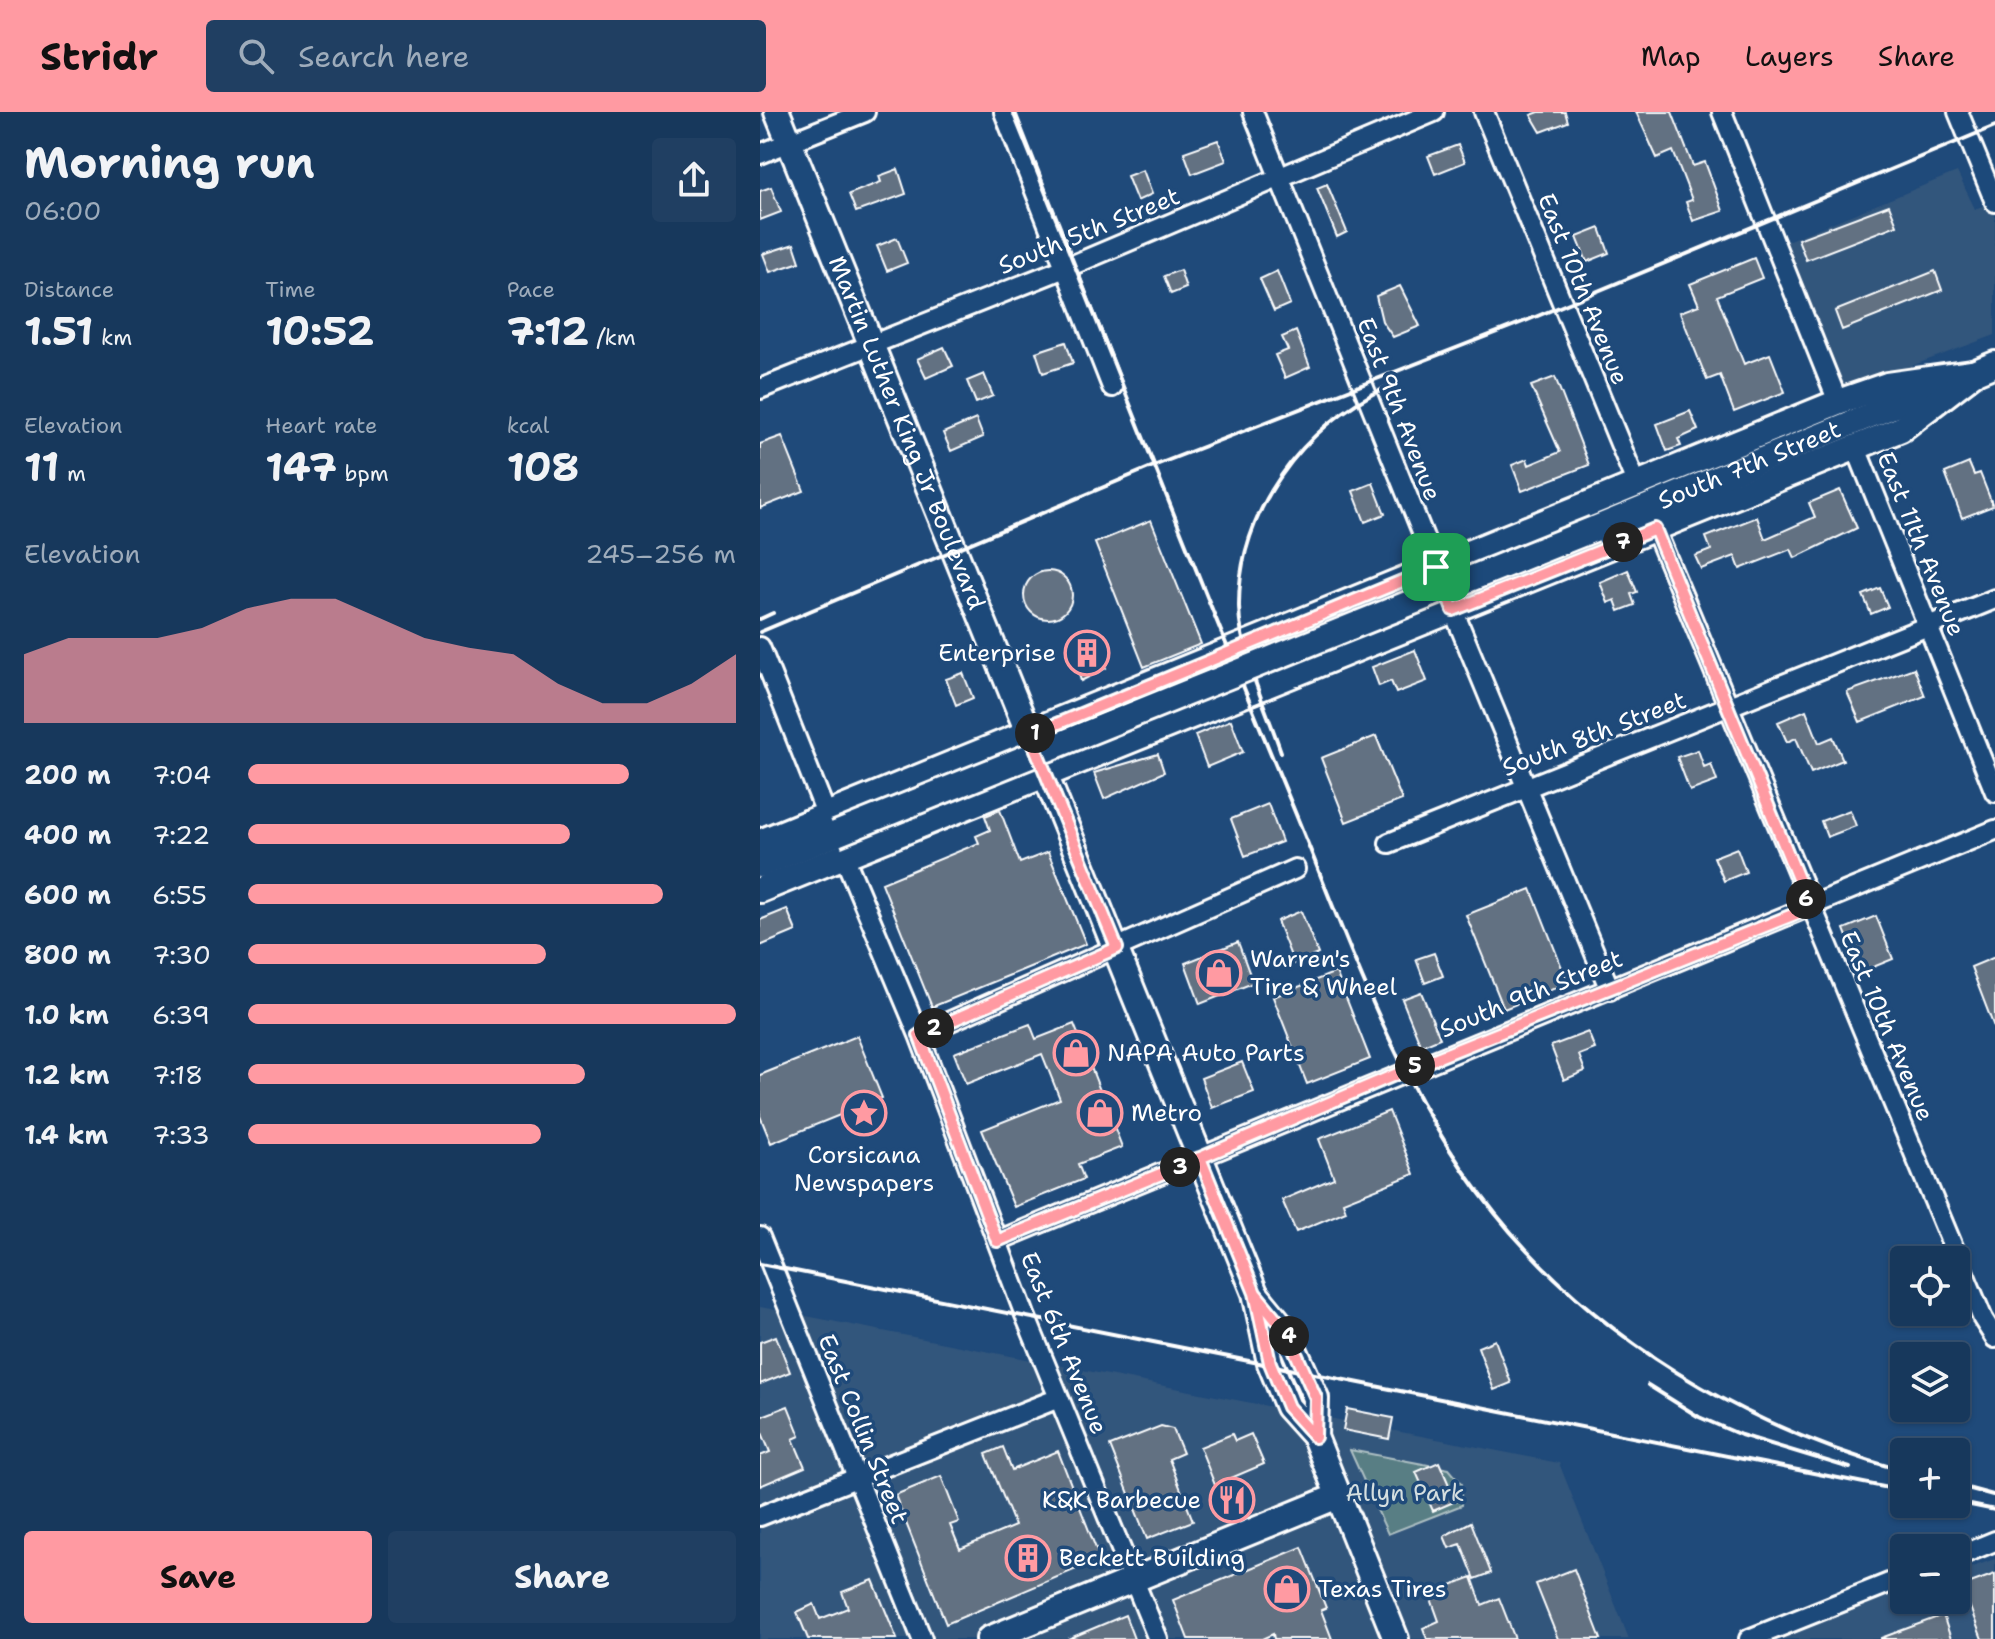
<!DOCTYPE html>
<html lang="en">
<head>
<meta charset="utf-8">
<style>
	:root { --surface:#17385c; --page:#203f62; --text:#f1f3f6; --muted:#9eacbb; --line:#365272; --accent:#ff9aa2 }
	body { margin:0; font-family:"Shantell Sans",sans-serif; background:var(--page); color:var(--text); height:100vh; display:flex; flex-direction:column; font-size:30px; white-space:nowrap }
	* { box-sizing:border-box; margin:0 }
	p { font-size:26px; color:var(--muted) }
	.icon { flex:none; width:44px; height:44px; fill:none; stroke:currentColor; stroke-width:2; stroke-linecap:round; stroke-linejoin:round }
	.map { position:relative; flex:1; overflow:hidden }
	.details { display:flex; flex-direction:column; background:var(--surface); width:760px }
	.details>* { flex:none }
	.buttons { position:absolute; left:1130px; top:1134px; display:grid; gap:16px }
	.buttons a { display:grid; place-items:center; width:80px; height:80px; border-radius:8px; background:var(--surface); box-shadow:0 2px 6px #0004,0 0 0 2px var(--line); font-size:40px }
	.pin { position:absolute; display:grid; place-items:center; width:68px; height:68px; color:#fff; margin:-34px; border-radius:16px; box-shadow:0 4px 12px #0006 }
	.km { position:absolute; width:40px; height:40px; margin:-20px; border-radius:50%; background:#222; color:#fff; font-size:22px; line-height:40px; text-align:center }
	.round { display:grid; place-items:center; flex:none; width:84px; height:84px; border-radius:8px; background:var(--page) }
	.overview { display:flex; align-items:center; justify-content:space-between; height:136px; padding:0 24px }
	h1 { font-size:44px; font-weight:700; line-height:60px }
	.metrics { display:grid; grid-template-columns:repeat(3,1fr); gap:12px; height:136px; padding:8px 24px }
	.metrics div { display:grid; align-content:center }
	.metrics b { font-size:40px; font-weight:700 }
	.metrics small { font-size:22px; font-weight:400 }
	.metrics p { font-size:22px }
	.chart { height:224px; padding:16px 24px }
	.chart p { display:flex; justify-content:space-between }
	.chart svg { width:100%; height:144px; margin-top:8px; fill:var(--accent); opacity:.7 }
	.button { display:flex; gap:16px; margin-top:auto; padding:16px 24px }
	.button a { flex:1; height:92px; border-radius:8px; background:var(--accent); color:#111; font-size:32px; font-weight:700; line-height:92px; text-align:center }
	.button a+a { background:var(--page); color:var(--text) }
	ul { padding:0 24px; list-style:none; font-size:26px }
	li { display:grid; grid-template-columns:128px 96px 1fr; align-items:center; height:60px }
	li i { height:20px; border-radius:10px; background:var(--accent) }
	header { display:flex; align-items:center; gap:48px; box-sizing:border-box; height:112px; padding:0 40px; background:var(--accent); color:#111 }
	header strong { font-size:38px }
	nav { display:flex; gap:44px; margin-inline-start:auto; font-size:28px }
	.search { width:560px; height:72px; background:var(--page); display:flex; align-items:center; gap:20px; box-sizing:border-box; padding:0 28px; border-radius:8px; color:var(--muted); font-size:30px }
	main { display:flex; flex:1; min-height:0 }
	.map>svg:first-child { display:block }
</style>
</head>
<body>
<header>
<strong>Stridr</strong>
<div class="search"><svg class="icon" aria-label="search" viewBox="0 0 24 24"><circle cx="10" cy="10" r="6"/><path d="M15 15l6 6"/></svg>Search here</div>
<nav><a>Map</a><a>Layers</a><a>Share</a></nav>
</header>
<main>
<section class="details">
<div class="overview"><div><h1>Morning run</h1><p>06:00</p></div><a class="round"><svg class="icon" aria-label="share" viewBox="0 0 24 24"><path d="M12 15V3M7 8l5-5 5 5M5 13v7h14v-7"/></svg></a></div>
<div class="metrics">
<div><p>Distance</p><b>1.51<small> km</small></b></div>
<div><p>Time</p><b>10:52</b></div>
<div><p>Pace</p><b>7:12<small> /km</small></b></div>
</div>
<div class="metrics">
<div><p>Elevation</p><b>11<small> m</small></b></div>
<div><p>Heart rate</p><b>147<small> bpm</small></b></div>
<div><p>kcal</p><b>108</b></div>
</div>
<div class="chart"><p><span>Elevation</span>245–256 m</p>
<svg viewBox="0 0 160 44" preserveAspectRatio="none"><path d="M0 44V23L10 18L20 18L30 18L40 15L50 9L60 6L70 6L80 12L90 18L100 21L110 23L120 32L130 38L140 38L150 32L160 23V44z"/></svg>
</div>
<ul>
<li><b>200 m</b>7:04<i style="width:78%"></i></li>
<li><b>400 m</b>7:22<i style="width:66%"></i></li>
<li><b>600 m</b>6:55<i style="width:85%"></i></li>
<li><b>800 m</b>7:30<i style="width:61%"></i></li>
<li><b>1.0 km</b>6:39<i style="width:100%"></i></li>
<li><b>1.2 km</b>7:18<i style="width:69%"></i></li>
<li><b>1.4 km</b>7:33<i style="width:60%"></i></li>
</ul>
<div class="button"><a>Save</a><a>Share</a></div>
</section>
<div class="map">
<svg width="1235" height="1527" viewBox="0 0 1235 1527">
	<rect width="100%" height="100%" fill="#1f4a7a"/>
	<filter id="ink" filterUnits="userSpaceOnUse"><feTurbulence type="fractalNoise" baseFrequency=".0125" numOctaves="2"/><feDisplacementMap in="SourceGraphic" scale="16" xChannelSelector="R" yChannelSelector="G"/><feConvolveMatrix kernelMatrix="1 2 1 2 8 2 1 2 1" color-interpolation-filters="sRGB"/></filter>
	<g filter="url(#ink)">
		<path fill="#33567c" d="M1197,60L1215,97L1235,89V223L1084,279L1022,131Z
			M0,1195L799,1351L869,1527H0Z
			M1235,1447V1527H1010L1144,1479V1488H1196V1461Z"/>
		<path fill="#587e84" stroke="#acbec2" stroke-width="2" d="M590,1338L689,1357L702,1372V1393L628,1422Z"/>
		<path fill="#627182" stroke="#fff" stroke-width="2" d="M779,0H805L808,10L781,20L771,3Z
			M876,0H912L933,54L945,50L963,99L933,109L926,90L932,88L913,39L897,46Z
			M458,28L466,49L432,62L424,40Z
			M698,33L705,50L675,62L668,44Z
			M138,57L146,82L96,100L89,82L121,70L119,64Z
			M383,58L392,82L377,89L367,64Z
			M567,72L587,120L577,125L557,76Z
			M11,75L21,100L0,108V79Z
			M1129,93L1137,113L1046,148L1038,127Z
			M840,116L849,141L827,150L817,125Z
			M137,126L147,151L127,159L117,134Z
			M34,132L40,150L10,160L3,142Z
			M994,146L1002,166L957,184L984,252L1010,242L1025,280L974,300L960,263L947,268L920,200L939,193L930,172Z
			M420,158L426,176L411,182L404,164Z
			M517,159L530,192L514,199L500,167Z
			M1175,159L1182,178L1082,218L1075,199Z
			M640,174L660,214L633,225L622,209L616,184Z
			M536,219L550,255L525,266L515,243L528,238L522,225Z
			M306,230L313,251L283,261L276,240Z
			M184,235L193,254L166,266L157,247Z
			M224,262L233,284L216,291L207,269Z
			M795,265L829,353L762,379L752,353L767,347L769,353L800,340L771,274Z
			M930,299L938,318L918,327L921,334L907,339L897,312Z
			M216,307L223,325L191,339L183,321Z
			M22,324L44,379L0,396V332Z
			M1209,351L1214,363L1220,361L1233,394L1202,406L1185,361Z
			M613,371L625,402L605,410L593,379Z
			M1080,378L1097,416L1035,446L1031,437L980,457L975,444L941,457L935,444L951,438L946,425L997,405L1005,427L1055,405L1049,391Z
			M391,408L441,532L384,555L335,431Z
			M868,458L877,480L871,482L875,493L859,499L855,488L848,491L840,470Z
			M264 483a24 24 0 1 1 48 0a24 24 0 1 1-48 0Z
			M1120,476L1128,495L1111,502L1103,483Z
			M334,525L346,556L321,569L311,534Z
			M655,538L667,569L636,581L631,569L619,574L612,555Z
			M1154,556L1165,584L1100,610L1087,580Z
			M203,561L213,586L196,593L186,567Z
			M1046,598L1059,631L1073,625L1083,648L1051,661L1036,626L1027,630L1018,610Z
			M471,608L483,640L447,655L435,623Z
			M616,624L642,688L586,710L561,646Z
			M938,638L944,655L951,652L957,669L930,679L917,645Z
			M398,642L404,660L344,687L334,661Z
			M508,692L522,730L485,744L471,707Z
			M240,698L260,751L288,740L326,832L172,895L122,771L219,731L216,724L230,718L225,704Z
			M1090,698L1096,714L1067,725L1061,709Z
			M977,736L986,760L964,769L954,745Z
			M771,777L808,871L744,897L706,803Z
			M27,797L36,819L0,834V808Z
			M541,799L558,842L534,852L517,809Z
			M1116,804L1133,847L1101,860L1084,817Z
			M478,830L493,871L440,892L425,851Z
			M674,841L683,864L665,871L656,847Z
			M1235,845V914L1234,915L1211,855Z
			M576,860L610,947L547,972L513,885Z
			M661,880L680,926L661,934L642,887Z
			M270,912L276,927L314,912L362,1035L318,1052L324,1067L254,1095L222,1018L300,987L282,942L206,972L194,941Z
			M828,920L835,937L819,943L825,959L804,968L791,934Z
			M97,924L122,986L11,1031L0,1004V963Z
			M482,950L494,980L452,996L441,966Z
			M629,999L654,1062L583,1090L586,1099L536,1120L522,1088L574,1066L559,1027Z
			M16,1224L30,1260L0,1272V1230Z
			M735,1228L751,1271L734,1278L718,1235Z
			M28,1294L40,1324L33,1327L45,1355L0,1374V1344L10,1340L0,1316V1305Z
			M587,1297L633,1306L629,1327L583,1318Z
			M401,1314L413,1317L423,1341L409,1347L433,1409L387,1427L350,1334Z
			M472,1322L475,1329L491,1322L504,1352L471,1366L480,1390L464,1396L440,1335Z
			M243,1335L252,1358L298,1339L340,1447L186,1512L135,1383L181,1364L199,1410L190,1413L200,1437L255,1414L226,1342Z
			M679,1350L696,1389L673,1399L656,1360Z
			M711,1410L731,1461L715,1467L701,1432L689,1436L684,1424Z
			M542,1435L566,1496L561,1498L572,1527H514L513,1522L502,1527H428L413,1488Z
			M814,1457L841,1527H798L776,1472Z
			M1235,1462V1527H1222L1202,1474Z
			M712,1465L722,1493L739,1486L755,1527H667L663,1516L679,1509L669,1481Z
			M113,1468L137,1527H48L37,1500L54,1492L60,1507L88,1496L82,1480Z
			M365,1503L374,1527H308Z
			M1183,1503L1191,1527H1121V1526Z"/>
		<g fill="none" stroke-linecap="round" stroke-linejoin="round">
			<g stroke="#fff" stroke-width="24">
				<path id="minor" d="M244,0L352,275
					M493,0L680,465
					M724,0L877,373
					M962,0L1078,290
					M1198,0L1235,90
					M0,42L105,0
					M0,277L315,152L674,0
					M1096,336L1235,680
					M895,417L1223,1207L1235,1226
					M689,488L850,878
					M0,535L67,704
					M629,731L1235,487
					M84,744L159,923L265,1203L398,1527
					M159,923L535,757
					M0,1125L162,1527
					M237,1129L1235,718
					M0,1404L299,1286
					M1196,1445L1235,1429
					M989,1527L1144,1465"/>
			</g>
			<g stroke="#fff" stroke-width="30">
				<g id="major">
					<path id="s1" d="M17,0L495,1181L510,1251L528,1295L555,1325L636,1527"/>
					<path id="s2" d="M834,417L1235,252"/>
					<path d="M0,730L1078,290L1127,273L1212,261"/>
					<path d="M0,753L76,722"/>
					<path d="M0,778L1141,317L1214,261"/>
					<path d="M498,1185L526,1219L556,1286L555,1325"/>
					<path d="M229,1527L578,1384"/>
				</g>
			</g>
			<use href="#minor" stroke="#1f4a7a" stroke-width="18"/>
			<use href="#major" stroke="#1f4a7a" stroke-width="24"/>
			<path stroke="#fff" stroke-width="4" d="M253,0C346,229 435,460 530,688C595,844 648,1012 767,1138C868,1246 1002,1320 1144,1359
				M0,507L13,501
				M0,520L396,353L768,208L1235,14
				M521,640C506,595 480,543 479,495C478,400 543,313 627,275
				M0,1152L1144,1379
				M888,1273L939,1305L981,1323L1090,1356
				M1196,1373L1233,1383
				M1196,1390L1235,1398"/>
			<g stroke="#fff" stroke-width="30" stroke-linecap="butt">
				<path id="major-bridge" d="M76,722L834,417"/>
			</g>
			<use href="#major-bridge" stroke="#1f4a7a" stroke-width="24"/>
		</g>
	</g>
	<g fill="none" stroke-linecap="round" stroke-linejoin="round" filter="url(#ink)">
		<g stroke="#fff" stroke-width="16">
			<path id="route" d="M676,455L270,623L357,836L159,923L237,1129L440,1046L495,1181L510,1251L528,1295L555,1325L556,1286L526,1219L495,1181L440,1046L644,959L1050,796L895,417L693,498L676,455"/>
		</g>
		<use href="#route" stroke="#ff9aa2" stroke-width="10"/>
	</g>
	<defs>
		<g id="building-ring" transform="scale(2.3)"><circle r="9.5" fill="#1f4a7a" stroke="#ff9aa2" stroke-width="1.5"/><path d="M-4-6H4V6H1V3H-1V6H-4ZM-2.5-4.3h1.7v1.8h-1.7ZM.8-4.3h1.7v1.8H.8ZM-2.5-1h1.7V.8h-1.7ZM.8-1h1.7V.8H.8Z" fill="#ff9aa2"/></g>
		<g id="shop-ring" transform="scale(2.3)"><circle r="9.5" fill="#1f4a7a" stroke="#ff9aa2" stroke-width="1.5"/><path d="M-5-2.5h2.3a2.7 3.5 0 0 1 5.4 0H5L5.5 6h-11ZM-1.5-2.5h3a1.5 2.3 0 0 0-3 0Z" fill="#ff9aa2"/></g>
		<g id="sight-ring" transform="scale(2.3)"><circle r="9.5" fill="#1f4a7a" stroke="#ff9aa2" stroke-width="1.5"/><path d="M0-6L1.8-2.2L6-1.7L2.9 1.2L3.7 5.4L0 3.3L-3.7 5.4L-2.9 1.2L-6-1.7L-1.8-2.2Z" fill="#ff9aa2"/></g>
		<g id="restaurant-ring" transform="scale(2.3)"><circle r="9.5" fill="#1f4a7a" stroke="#ff9aa2" stroke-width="1.5"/><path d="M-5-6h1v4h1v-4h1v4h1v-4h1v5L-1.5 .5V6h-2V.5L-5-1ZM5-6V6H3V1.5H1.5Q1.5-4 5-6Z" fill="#ff9aa2"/></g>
	</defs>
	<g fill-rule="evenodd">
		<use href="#building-ring" x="327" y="541"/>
		<use href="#shop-ring" x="459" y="861"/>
		<use href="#shop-ring" x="316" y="941"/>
		<use href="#sight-ring" x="104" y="1001"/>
		<use href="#shop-ring" x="340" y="1001"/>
		<use href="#restaurant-ring" x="472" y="1388"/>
		<use href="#building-ring" x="268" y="1446"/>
		<use href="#shop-ring" x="527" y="1477"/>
	</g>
	<g text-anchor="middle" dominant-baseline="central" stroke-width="7" stroke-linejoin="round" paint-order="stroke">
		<g font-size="24" fill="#fff" stroke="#1f4a7a">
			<text transform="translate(329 119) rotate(-22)">South 5th Street</text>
			<text transform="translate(823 177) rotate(68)">East 10th Avenue</text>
			<text transform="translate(639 297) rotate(69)">East 9th Avenue</text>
			<text stroke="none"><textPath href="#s1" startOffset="346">Martin Luther King Jr Boulevard</textPath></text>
			<text stroke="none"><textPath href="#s2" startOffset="168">South 7th Street</textPath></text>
			<text transform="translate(1161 432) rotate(68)">East 11th Avenue</text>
			<text transform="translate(834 622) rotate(-21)">South 8th Street</text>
			<text transform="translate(771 882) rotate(-22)">South 9th Street</text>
			<text transform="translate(1127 914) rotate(67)">East 10th Avenue</text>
			<text transform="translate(304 1231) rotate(68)">East 6th Avenue</text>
			<text transform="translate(103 1317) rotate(68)">East Collin Street</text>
		</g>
		<g font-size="24" fill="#fff" stroke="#1f4a7a" text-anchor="start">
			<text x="296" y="541" text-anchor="end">Enterprise</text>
			<text x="490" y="847">Warren's<tspan x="490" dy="28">Tire &amp; Wheel</tspan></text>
			<text x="347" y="941">NAPA Auto Parts</text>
			<text x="371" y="1001">Metro</text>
			<text x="104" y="1043" text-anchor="middle">Corsicana<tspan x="104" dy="28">Newspapers</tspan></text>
			<text x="441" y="1388" text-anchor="end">K&amp;K Barbecue</text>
			<text x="299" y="1446">Beckett Building</text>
			<text x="558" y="1477">Texas Tires</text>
		</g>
		<g font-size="24" fill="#d5dfe0" stroke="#1f4a7a">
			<text x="645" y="1381">Allyn Park</text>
		</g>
	</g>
</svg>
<div class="buttons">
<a><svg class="icon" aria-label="locate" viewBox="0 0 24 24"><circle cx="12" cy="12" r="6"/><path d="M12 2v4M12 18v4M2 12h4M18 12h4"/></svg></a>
<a><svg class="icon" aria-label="layers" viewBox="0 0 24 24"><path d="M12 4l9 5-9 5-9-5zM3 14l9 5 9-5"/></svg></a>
<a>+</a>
<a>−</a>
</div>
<div class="pin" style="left:676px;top:455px;background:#1e9e55"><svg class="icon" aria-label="arrive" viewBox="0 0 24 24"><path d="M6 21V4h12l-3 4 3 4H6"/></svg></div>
<b class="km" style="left:275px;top:621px">1</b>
<b class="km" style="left:174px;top:916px">2</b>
<b class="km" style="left:420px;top:1055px">3</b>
<b class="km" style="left:529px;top:1224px">4</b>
<b class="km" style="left:655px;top:954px">5</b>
<b class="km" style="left:1046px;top:787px">6</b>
<b class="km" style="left:863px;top:430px">7</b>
</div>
</main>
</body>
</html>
